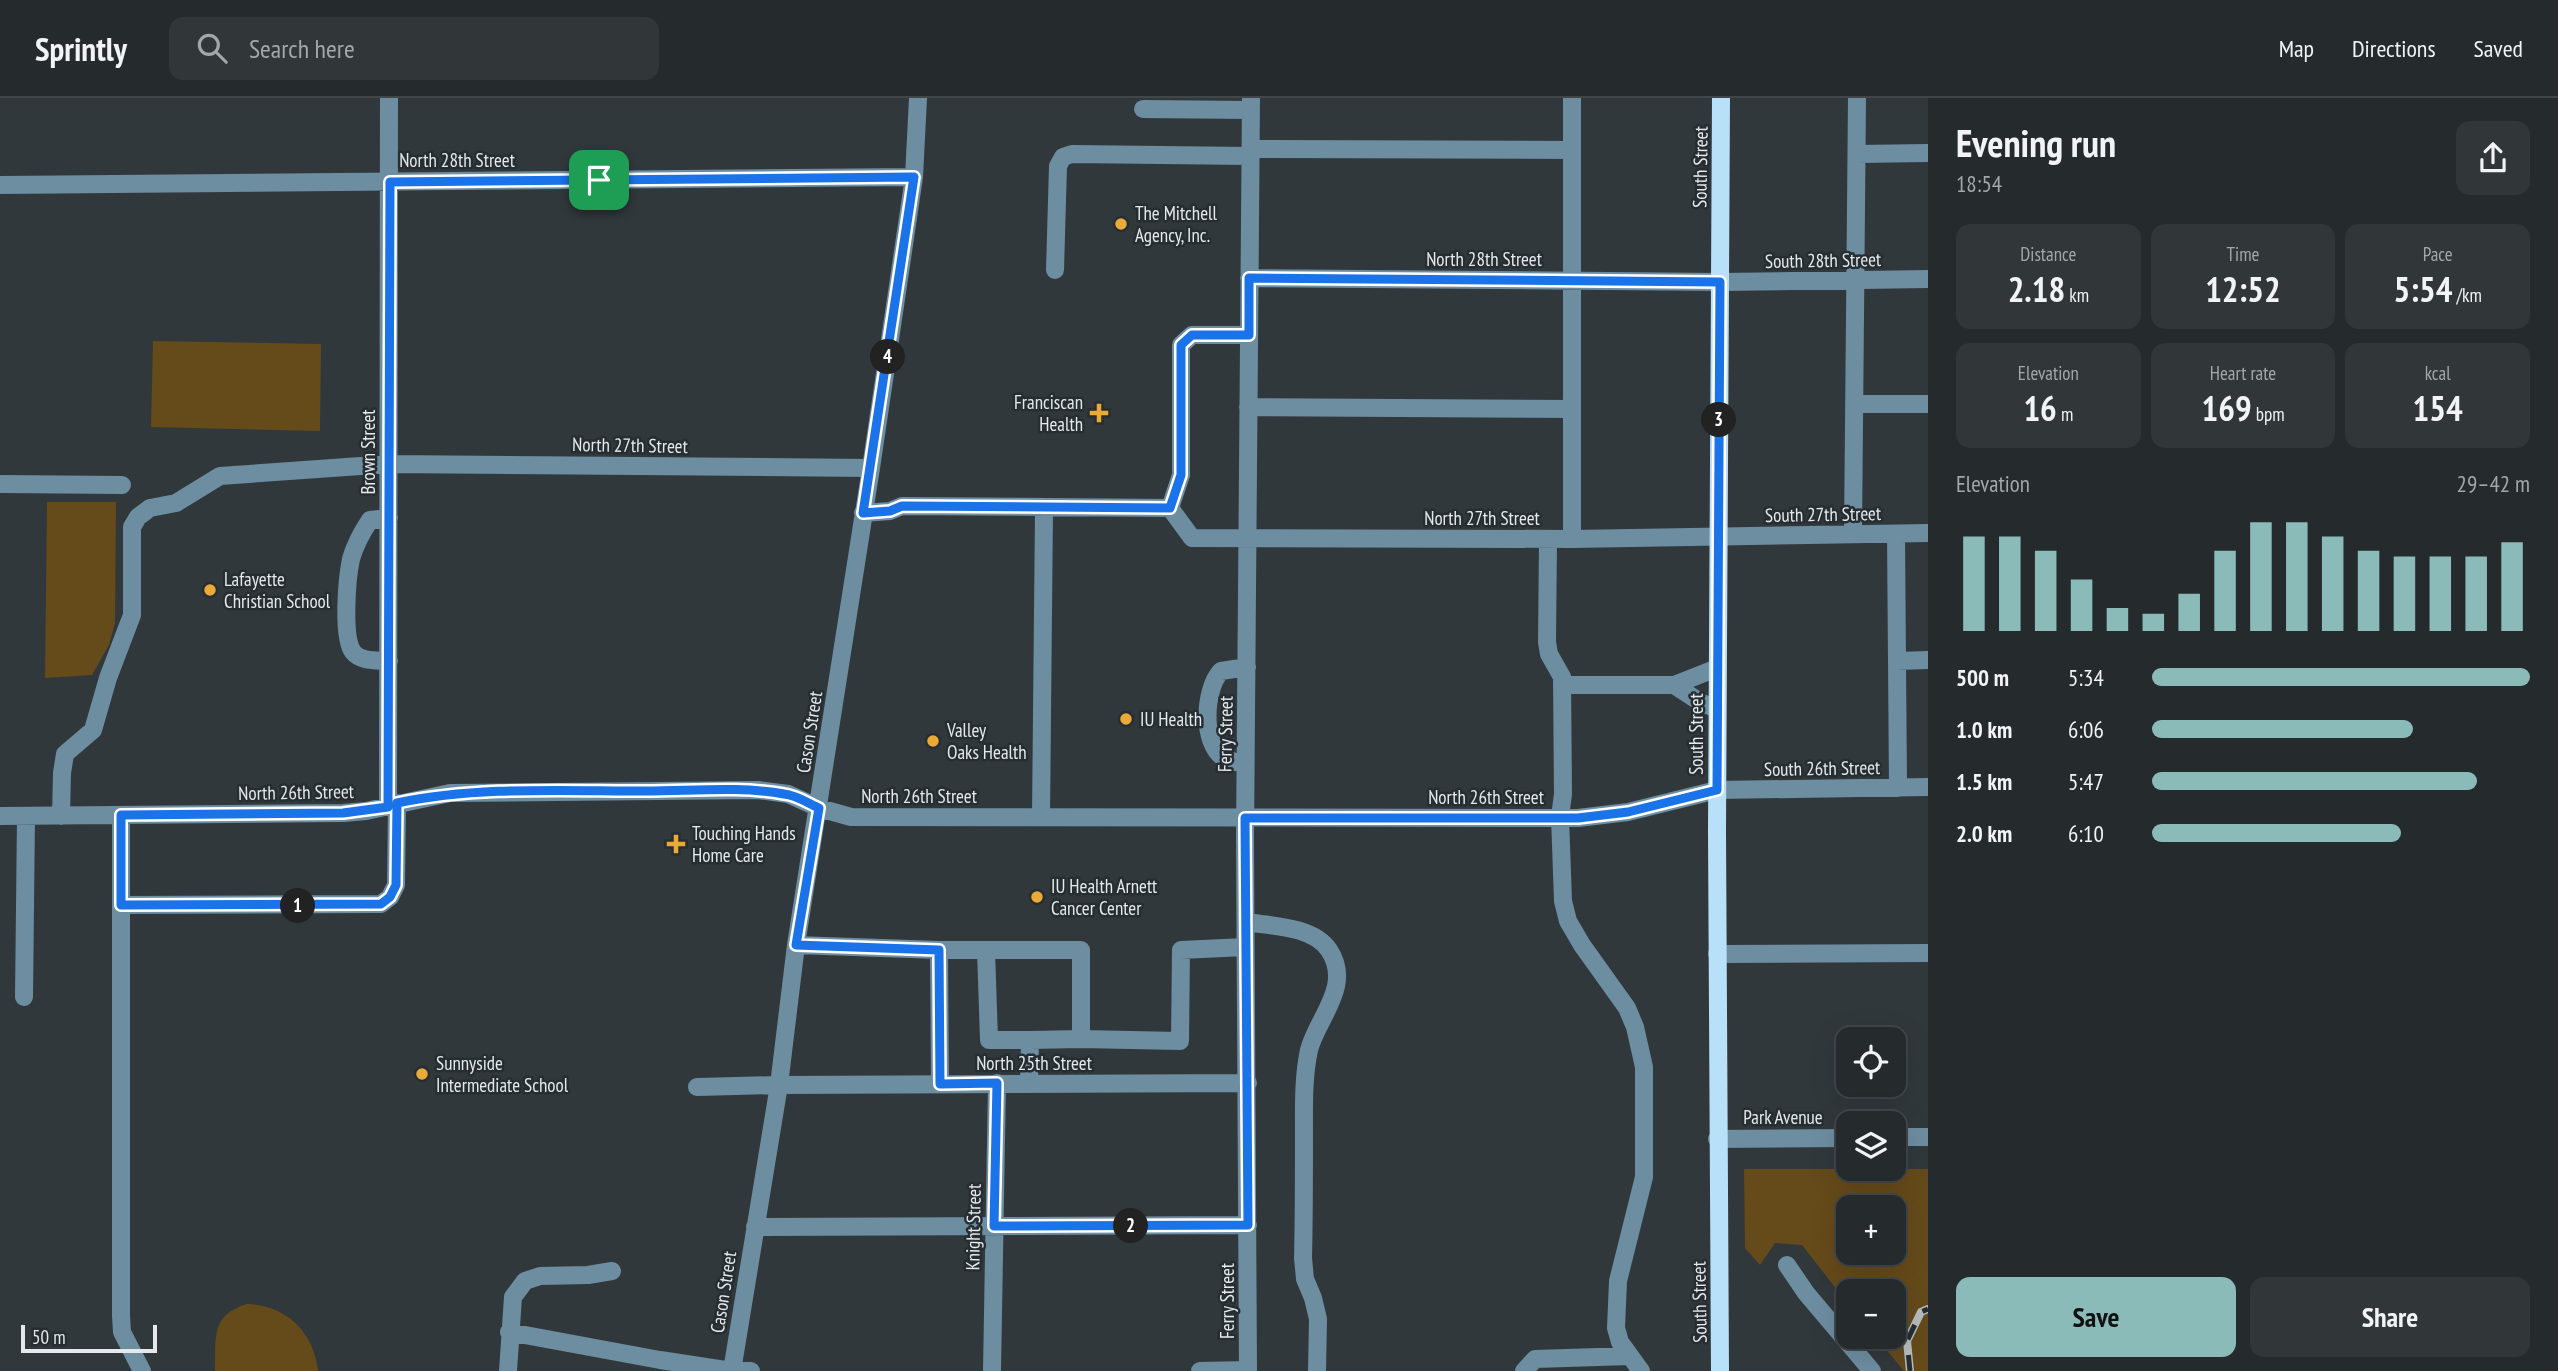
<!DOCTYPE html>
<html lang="en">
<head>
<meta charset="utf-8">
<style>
	:root { --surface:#252a2d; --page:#313639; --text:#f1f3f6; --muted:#a3a7aa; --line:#424649; --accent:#8bbbb9 }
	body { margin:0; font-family:"PT Sans Narrow",sans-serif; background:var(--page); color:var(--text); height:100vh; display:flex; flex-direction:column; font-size:26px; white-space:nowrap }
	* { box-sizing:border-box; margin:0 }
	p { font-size:23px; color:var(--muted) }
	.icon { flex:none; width:38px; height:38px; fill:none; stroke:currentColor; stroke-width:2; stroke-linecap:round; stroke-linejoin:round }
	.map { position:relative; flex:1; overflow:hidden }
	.side { display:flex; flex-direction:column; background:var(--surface); width:630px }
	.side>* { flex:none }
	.buttons { position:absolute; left:1836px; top:929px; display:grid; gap:14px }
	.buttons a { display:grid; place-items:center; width:70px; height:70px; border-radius:14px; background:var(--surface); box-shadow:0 7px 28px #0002,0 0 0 2px var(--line); font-size:35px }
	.scale { position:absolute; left:21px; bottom:18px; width:136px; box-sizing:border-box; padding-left:7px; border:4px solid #e5e9eb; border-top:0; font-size:19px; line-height:24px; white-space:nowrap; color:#e5e9eb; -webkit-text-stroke:5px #272e32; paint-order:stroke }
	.pin { position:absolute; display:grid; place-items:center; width:60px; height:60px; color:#fff; margin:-30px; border-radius:14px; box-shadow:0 4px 10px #0006 }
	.km { position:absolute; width:35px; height:35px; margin:-18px; border-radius:50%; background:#222; color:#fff; font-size:19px; line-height:35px; text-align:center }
	.round { display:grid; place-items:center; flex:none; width:74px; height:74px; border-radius:14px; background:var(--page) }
	.headline { display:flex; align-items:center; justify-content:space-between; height:119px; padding:0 28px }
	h1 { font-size:38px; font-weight:700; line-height:52px }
	.stats { display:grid; grid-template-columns:repeat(3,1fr); gap:10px; height:119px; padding:7px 28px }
	.stats div { display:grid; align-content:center; border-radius:14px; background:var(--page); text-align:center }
	.stats b { font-size:35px; font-weight:700 }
	.stats small { font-size:19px; font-weight:400 }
	.stats p { font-size:19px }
	.chart { height:196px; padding:14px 28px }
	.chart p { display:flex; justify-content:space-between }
	.chart svg { width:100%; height:126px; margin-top:7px; stroke:var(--accent); stroke-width:6 }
	.cta { display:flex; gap:14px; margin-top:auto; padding:14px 28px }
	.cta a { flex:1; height:80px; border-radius:14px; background:var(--accent); color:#111; font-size:28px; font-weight:700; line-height:80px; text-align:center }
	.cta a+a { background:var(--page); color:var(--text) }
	ul { padding:0 28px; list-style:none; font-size:23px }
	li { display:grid; grid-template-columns:112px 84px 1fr; align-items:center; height:52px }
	li i { height:18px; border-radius:9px; background:var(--accent) }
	header { display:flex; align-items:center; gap:42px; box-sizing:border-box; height:98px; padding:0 35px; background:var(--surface); border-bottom:2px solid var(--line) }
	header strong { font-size:33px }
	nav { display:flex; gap:38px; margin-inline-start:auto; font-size:24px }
	.search { width:490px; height:63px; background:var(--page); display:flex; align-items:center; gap:18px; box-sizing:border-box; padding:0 24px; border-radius:14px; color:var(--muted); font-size:26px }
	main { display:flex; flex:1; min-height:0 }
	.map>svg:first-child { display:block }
</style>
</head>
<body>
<header>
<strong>Sprintly</strong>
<div class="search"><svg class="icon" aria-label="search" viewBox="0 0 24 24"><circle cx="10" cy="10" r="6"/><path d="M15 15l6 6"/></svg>Search here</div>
<nav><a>Map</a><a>Directions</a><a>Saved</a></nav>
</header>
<main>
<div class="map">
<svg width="1928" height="1273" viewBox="0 0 1928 1273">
	<rect width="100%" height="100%" fill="#31383c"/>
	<path fill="#654a1a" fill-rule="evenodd" d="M153,243L321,246L320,333L151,329Z
		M47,404H116L115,525L109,547L92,577L45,580Z
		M1744,1071H1928V1273H1904L1876,1239H1894V1194H1848V1206L1802,1147L1775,1145L1760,1167L1745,1150ZM1848,1110H1894V1155H1848Z
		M247,1206C286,1207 314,1234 318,1273H215C216,1240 210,1217 247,1206Z"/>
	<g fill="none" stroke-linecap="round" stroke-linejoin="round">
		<path stroke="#6d8da1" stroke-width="18" d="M1572,0V441
			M1143,11L1250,12
			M1250,51L1572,52
			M1857,56L1928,55
			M0,87L914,79
			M1055,172L1058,68L1063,59L1072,56L1250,58
			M1249,180L1720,184L1928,181
			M1855,306H1928
			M1248,309L1571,311
			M0,386L122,387
			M1170,410L1181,377V247L1192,237H1249
			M863,415L890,413L902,408L1170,410L1192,440L1572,441L1928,435
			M1853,436L1857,0
			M1896,436L1898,690
			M1548,441L1547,544L1549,556L1562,579L1563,696L1560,719L1563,803L1568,823L1582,847L1627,910L1635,929L1644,969V1079L1618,1183L1616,1230L1620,1244L1641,1273
			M389,563C377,562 361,564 353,554C342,539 347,480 351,461C355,447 362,434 370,422L389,420
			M1897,563L1928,562
			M1563,587H1674
			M1717,611L1700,604L1674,587L1717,570
			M1245,666C1239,664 1230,664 1224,660C1201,646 1204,591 1221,573L1247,569
			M388,709L389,0
			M121,717V1218L122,1234L142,1273
			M0,718L343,715L366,713L450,695L758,692L788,696L819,710L851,719L1578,720L1628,714L1717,692L1928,689
			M61,718L62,675L65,656L93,632L108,580L132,517V429L138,419L150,410L176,405L220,378L389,366L871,370
			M1041,719L1044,411
			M121,807L381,806L390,799L396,787L397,705
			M1246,824C1271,828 1313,828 1329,852C1353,888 1317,920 1309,952C1303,980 1304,1009 1304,1037C1304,1078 1304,1119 1303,1160L1305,1181L1313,1200L1318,1221L1317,1273
			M796,847L939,852
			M986,852L989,942H1030
			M1717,856L1928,855
			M24,899L26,718
			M1081,941L1180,943L1181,852L1245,849
			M940,986L939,852H1081V941L1030,942L1029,986
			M697,989L779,987L1248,985
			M1894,1039H1928
			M1717,1041L1848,1040
			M755,1129L1248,1127
			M1787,1167L1806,1195L1872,1273
			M509,1234L660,1262L732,1273H751
			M508,1273L513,1199L525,1183L540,1178L588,1177L612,1173
			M732,1273L779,987L796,847L871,370L914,79L918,0
			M992,1273L997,985
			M1200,1273L1248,1272
			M1248,1273L1245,740L1251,0
			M1524,1273L1535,1261L1630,1258"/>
		<path stroke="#b8e0f9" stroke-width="18" d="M1720,1273L1717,733L1721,0"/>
		<g stroke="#b6bbbe" stroke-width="8">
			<path id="rail" d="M1910,1273L1907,1243L1921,1214L1928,1211"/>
		</g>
		<use href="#rail" stroke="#272e32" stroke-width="5" stroke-dasharray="16" stroke-linecap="butt"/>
	</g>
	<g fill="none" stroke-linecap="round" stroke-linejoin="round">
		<g stroke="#fff" stroke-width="14">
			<path id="route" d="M914,79L863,415L890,413L902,408L1170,410L1181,377V247L1192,237H1249V180L1720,184L1717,692L1628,714L1578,720H1245L1248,1127L994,1128L997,985L940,986L939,852L796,847L819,710C808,705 796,697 784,696C740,688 692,693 646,693C564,693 478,688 397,705L396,787L390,799L381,806L121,807V717L343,715L388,709L390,84Z"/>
		</g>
		<use href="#route" stroke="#1a73e8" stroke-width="9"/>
	</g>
	<g fill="#e9aa38" stroke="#272e32" stroke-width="2.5">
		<circle cx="1121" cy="126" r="7"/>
		<path d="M1095.5 304.5h7v7h7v7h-7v7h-7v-7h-7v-7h7z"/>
		<circle cx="210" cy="492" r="7"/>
		<circle cx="1126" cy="621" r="7"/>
		<circle cx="933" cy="643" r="7"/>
		<path d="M672.5 735.5h7v7h7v7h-7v7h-7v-7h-7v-7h7z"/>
		<circle cx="1037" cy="799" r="7"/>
		<circle cx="422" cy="976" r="7"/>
	</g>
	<g text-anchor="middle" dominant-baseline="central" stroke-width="5" stroke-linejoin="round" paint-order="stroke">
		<g font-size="19" fill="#e5e9eb" stroke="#272e32">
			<text x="457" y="62">North 28th Street</text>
			<text transform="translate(1700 69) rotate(-89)">South Street</text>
			<text x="1484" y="161">North 28th Street</text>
			<text transform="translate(1823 162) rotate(-1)">South 28th Street</text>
			<text transform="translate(630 347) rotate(1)">North 27th Street</text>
			<text transform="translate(368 354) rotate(-90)">Brown Street</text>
			<text transform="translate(1823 416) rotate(-1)">South 27th Street</text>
			<text x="1482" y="420">North 27th Street</text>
			<text transform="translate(809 634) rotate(-81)">Cason Street</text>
			<text transform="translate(1225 636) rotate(-89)">Ferry Street</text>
			<text transform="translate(1696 636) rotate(-90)">South Street</text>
			<text transform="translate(1822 670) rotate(-1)">South 26th Street</text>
			<text transform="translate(296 694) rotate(-1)">North 26th Street</text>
			<text x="919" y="698">North 26th Street</text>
			<text x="1486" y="699">North 26th Street</text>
			<text x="1034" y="965">North 25th Street</text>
			<text x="1783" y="1019">Park Avenue</text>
			<text transform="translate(973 1129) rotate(-89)">Knight Street</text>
			<text transform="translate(723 1194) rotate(-81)">Cason Street</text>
			<text transform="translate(1227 1203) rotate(-90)">Ferry Street</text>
			<text transform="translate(1699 1204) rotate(-91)">South Street</text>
		</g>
		<g font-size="19" fill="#e5e9eb" stroke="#272e32" text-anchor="start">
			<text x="1135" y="115">The Mitchell<tspan x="1135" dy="22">Agency, Inc.</tspan></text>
			<text x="1083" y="304" text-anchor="end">Franciscan<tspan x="1083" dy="22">Health</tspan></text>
			<text x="224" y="481">Lafayette<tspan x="224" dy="22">Christian School</tspan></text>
			<text x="1140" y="621">IU Health</text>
			<text x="947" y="632">Valley<tspan x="947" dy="22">Oaks Health</tspan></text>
			<text x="692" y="735">Touching Hands<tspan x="692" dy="22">Home Care</tspan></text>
			<text x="1051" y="788">IU Health Arnett<tspan x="1051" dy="22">Cancer Center</tspan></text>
			<text x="436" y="965">Sunnyside<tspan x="436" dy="22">Intermediate School</tspan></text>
		</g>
	</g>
</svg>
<div class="buttons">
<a><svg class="icon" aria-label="locate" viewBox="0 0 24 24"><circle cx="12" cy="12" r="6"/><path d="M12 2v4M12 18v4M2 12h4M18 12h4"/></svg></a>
<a><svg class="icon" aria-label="layers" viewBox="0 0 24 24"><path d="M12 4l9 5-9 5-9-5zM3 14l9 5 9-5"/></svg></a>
<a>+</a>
<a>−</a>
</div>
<div class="scale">50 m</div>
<div class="pin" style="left:599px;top:82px;background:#1e9e55"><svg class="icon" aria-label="arrive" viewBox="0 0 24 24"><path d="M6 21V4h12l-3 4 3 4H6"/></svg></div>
<b class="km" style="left:298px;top:808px">1</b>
<b class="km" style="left:1131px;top:1128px">2</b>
<b class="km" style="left:1719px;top:322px">3</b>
<b class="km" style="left:888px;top:259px">4</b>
</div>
<section class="side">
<div class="headline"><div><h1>Evening run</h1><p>18:54</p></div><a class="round"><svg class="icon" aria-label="share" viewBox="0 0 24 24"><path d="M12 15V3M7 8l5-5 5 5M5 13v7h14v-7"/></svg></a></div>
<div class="stats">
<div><p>Distance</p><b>2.18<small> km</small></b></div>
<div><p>Time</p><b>12:52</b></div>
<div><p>Pace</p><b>5:54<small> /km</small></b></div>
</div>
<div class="stats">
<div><p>Elevation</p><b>16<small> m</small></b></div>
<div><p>Heart rate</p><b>169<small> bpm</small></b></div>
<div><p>kcal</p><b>154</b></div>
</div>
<div class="chart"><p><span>Elevation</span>29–42 m</p>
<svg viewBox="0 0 160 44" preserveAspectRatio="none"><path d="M5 44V11M15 44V11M25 44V16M35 44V26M45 44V36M55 44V38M65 44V31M75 44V16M85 44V6M95 44V6M105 44V11M115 44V16M125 44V18M135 44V18M145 44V18M155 44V13"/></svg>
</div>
<ul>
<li><b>500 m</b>5:34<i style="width:100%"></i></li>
<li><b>1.0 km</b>6:06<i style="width:69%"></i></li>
<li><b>1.5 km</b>5:47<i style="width:86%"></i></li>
<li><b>2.0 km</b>6:10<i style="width:66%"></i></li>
</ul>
<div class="cta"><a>Save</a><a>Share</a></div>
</section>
</main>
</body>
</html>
